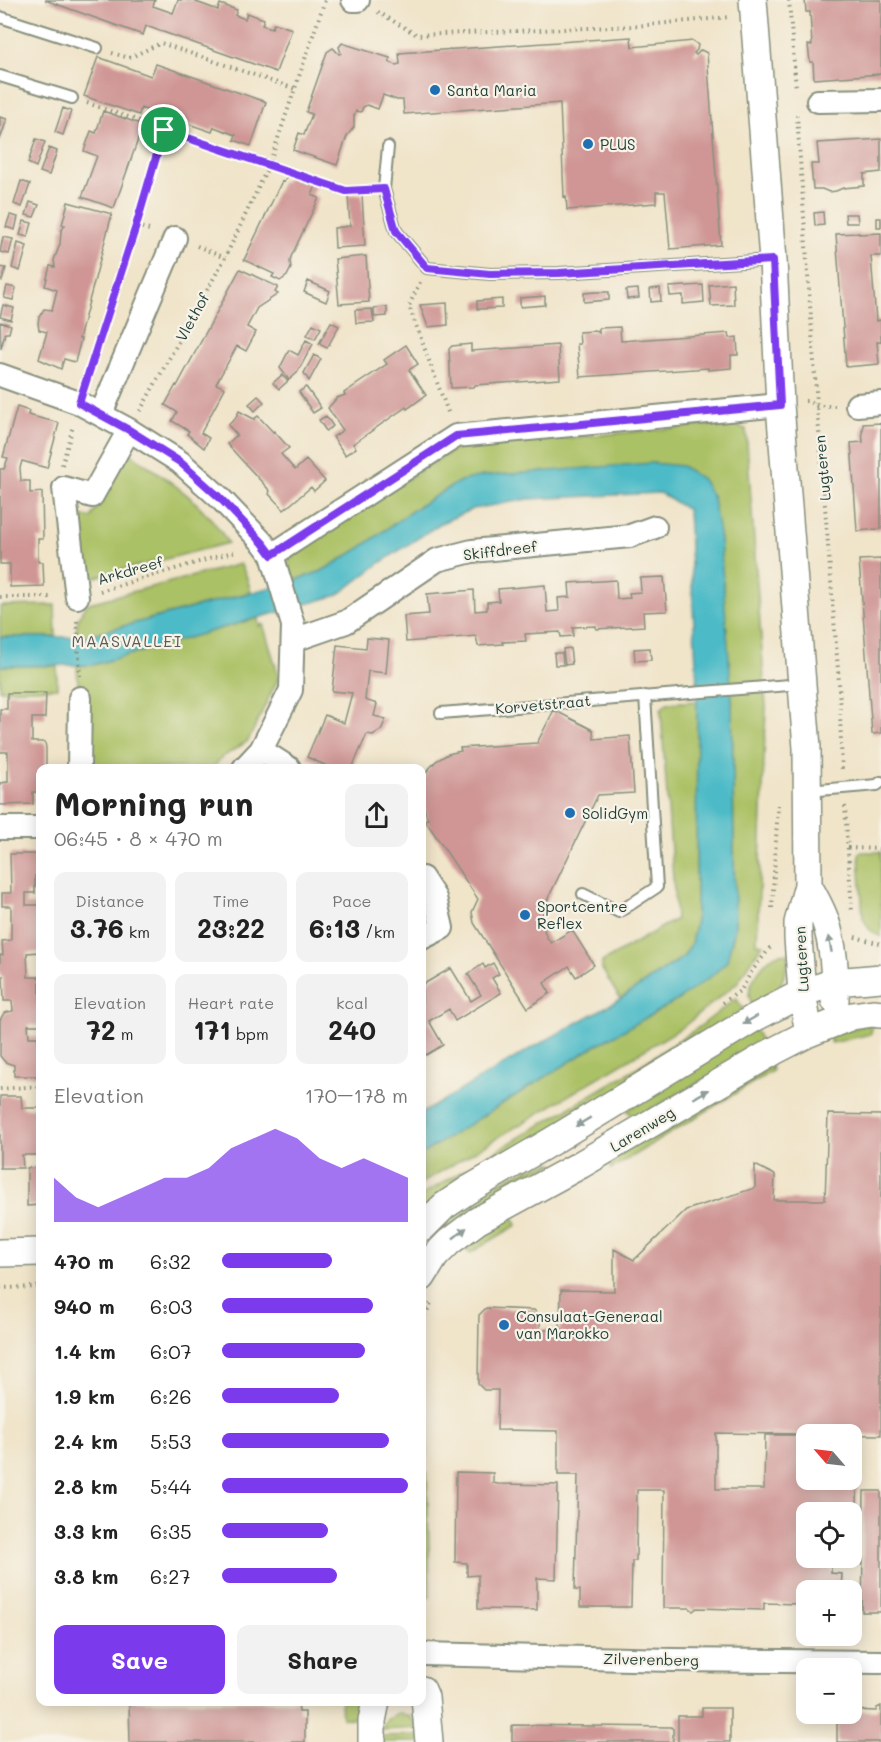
<!DOCTYPE html>
<html lang="en">
<head>
<meta charset="utf-8">
<style>
	:root { --surface:#fff; --page:#f2f2f2; --text:#222; --muted:#767676; --accent:#7c3aed }
	body { margin:0; font-family:Mali,sans-serif; background:var(--page); color:var(--text); height:100vh; display:flex; flex-direction:column; font-size:22px; white-space:nowrap }
	* { box-sizing:border-box; margin:0 }
	p { font-size:20px; color:var(--muted) }
	.icon { flex:none; width:33px; height:33px; fill:none; stroke:currentColor; stroke-width:2; stroke-linecap:round; stroke-linejoin:round }
	.map { position:relative; flex:1; overflow:hidden }
	.sheet { position:absolute; left:36px; top:764px; width:390px; height:942px; display:flex; flex-direction:column; background:var(--surface); border-radius:12px; box-shadow:0 3px 15px #0003 }
	.sheet>* { flex:none }
	.needle { width:39px; rotate:298deg }
	.tools { position:absolute; left:796px; top:1424px; display:grid; gap:12px }
	.tools a { display:grid; place-items:center; width:66px; height:66px; border-radius:12px; background:var(--surface); box-shadow:0 3px 15px #0003; font-size:30px }
	.pin { position:absolute; display:grid; place-items:center; width:51px; height:51px; color:#fff; margin:-26px; border:3px solid #fff; border-radius:50%; box-shadow:0 2px 6px #0007 }
	.round { display:grid; place-items:center; flex:none; width:63px; height:63px; border-radius:12px; background:var(--page) }
	.summary { display:flex; align-items:center; justify-content:space-between; height:102px; padding:0 18px }
	h1 { font-size:33px; font-weight:700; line-height:45px }
	.stats { display:grid; grid-template-columns:repeat(3,1fr); gap:9px; height:102px; padding:6px 18px }
	.stats div { display:grid; align-content:center; border-radius:12px; background:var(--page); text-align:center }
	.stats b { font-size:26px; font-weight:700 }
	.stats small { font-size:16px; font-weight:400 }
	.stats p { font-size:16px }
	.chart { height:168px; padding:12px 18px }
	.chart p { display:flex; justify-content:space-between }
	.chart svg { width:100%; height:108px; margin-top:6px; fill:var(--accent); opacity:.7 }
	.button { display:flex; gap:12px; margin-top:auto; padding:12px 18px }
	.button a { flex:1; height:69px; border-radius:12px; background:var(--accent); color:#fff; font-size:24px; font-weight:700; line-height:69px; text-align:center }
	.button a+a { background:var(--page); color:var(--text) }
	ul { padding:0 18px; list-style:none; font-size:20px }
	li { display:grid; grid-template-columns:96px 72px 1fr; align-items:center; height:45px }
	li i { height:15px; border-radius:8px; background:var(--accent) }
	.map>svg:first-child { display:block }
</style>
</head>
<body>
<div class="map">
<svg width="881" height="1742" viewBox="0 0 881 1742">
	<rect width="100%" height="100%" fill="#f7f3e8"/>
	<filter id="ink" filterUnits="userSpaceOnUse"><feTurbulence type="fractalNoise" baseFrequency=".0167" numOctaves="2"/><feDisplacementMap in="SourceGraphic" scale="12" xChannelSelector="R" yChannelSelector="G"/><feConvolveMatrix kernelMatrix="1 2 1 2 8 2 1 2 1" color-interpolation-filters="sRGB"/></filter>
	<filter id="wash" filterUnits="userSpaceOnUse"><feTurbulence type="fractalNoise" baseFrequency=".008" numOctaves="4" result="noise"/><feDisplacementMap in="SourceGraphic" scale="24" xChannelSelector="R" yChannelSelector="G"/><feGaussianBlur stdDeviation="1.35" result="paint"/><feColorMatrix in="noise" values="0 0 0 0 0 0 0 0 0 0 0 0 0 0 0 0 0 1.4 0 .05"/><feComposite in="paint" operator="in"/></filter>
	<g filter="url(#wash)">
		<rect width="100%" height="100%" fill="#f0e4c9"/>
		<path fill="#abc165" stroke="#657f4c" stroke-width="1.5" d="M729,423L746,429L766,707L757,943L763,944L737,983L683,1027L422,1183V1154L595,1046L678,1000L731,946L735,927L732,699L713,498L483,476L460,482L416,508L360,548L322,571L287,583L285,565L293,556L352,513L457,448Z
			M127,451C164,477 205,502 228,543L80,581L77,515L91,518Z
			M240,564L246,575L251,592L82,637H76C76,623 78,613 89,603Z
			M55,605L56,637H0V606Z
			M258,618L259,626L263,624L279,677L248,741L221,758L213,768H82L77,666L93,665Z
			M0,666H57V688L0,690Z
			M697,701L696,920L691,944L684,956L620,999L602,969V962L676,919L661,714V709L667,703Z
			M861,852H881V937L869,929L863,918L859,854Z
			M789,953C785,985 779,990 754,1009C753,1005 749,999 749,995C749,981 766,957 779,954C782,953 786,954 789,953Z
			M736,998L746,1014L422,1213V1195L630,1072L698,1028Z
			M872,1023L871,1034L832,1043L830,1041L829,1035Z
			M753,1026L764,1047L635,1118L631,1115L627,1110Z
			M771,1066L772,1071L611,1169L612,1157Z
			M551,1163L554,1164L445,1231L436,1222C472,1199 508,1171 551,1163Z
			M509,1216L514,1219L517,1225L470,1253L459,1245Z
			M422,1410H425L427,1455H422Z
			M422,1472H427L430,1597H422Z
			M341,1701H357L358,1719L342,1718Z
			M400,1713L409,1716L420,1728L381,1730L387,1719Z
			M420,1735V1742H381V1736Z"/>
		<path fill="#4dbbc7" stroke="#367c7e" stroke-width="1.5" d="M652,463L682,466L702,479L713,498L720,540L732,699L735,927L727,961L713,975L678,1000L595,1046L422,1154V1113L532,1048L620,999L675,963L684,956L691,944L696,920L697,684L688,510L660,493L528,499L473,509L441,523L380,563L338,595L93,665L0,666V637H82L287,583L322,571L360,548L416,508L460,481L483,476Z"/>
		<g id="blocks">
			<path fill="#cf9695" d="M45,0H155L153,6L173,13L178,0H197L196,2L218,10L220,4L237,10L235,15L245,19L247,13L264,19L262,25L272,28L274,23L292,29L276,72L146,26L143,35Z
				M805,0H881V74L814,79L813,62H810L808,45H812L810,12H806Z
				M631,37L632,47L693,41L698,45L697,50L694,53L696,55L701,50L707,53L721,245L670,249L665,192H656V203L567,210L566,196L564,197L560,103L404,114L403,100H397L383,95L378,109L367,105L363,107L361,112L356,111L354,116V127L347,136L337,165L293,150L299,133L304,135L312,114L306,112L327,52L333,48L339,54L341,53L339,47L342,43L390,58L389,62L396,65L400,64L399,53Z
				M98,57L151,76L156,64L266,102L251,146L234,140L236,135L214,127L212,132L180,121L181,116L159,108L158,114L141,108L139,115L84,96Z
				M63,108L71,111L63,135L55,132Z
				M103,111L143,125L114,208L82,197L97,156L84,151L91,131L96,133Z
				M0,117L7,119L0,140Z
				M36,139L45,142L36,167L28,163Z
				M881,139V172L864,174V186L843,188L836,191L829,192L822,189H813L811,164H819L817,143Z
				M49,148L57,151L49,175L40,172Z
				M288,176L316,186L312,195L319,198L291,257L290,262L291,268L287,276L280,281L272,277L274,274L244,260L282,181L284,182Z
				M21,181L30,184L22,207L14,204Z
				M362,194L365,246L335,248L334,228L350,226L348,195Z
				M30,202L39,205L34,217L26,215Z
				M68,202L112,214L79,339H81L75,362L64,359L61,369L39,359L47,332L39,330L38,323L39,317L44,309L52,310L57,290L45,286L50,266L55,267L54,260L60,244L61,231L65,225H62Z
				M823,212L824,225L815,226L814,213Z
				M845,214H857L858,223H846Z
				M10,215L18,217L15,230L6,227Z
				M877,218H881V227H877Z
				M24,221L32,223L28,237L20,235Z
				M859,233V234L881,233V256H871L876,321L881,320V342H877L879,364L846,367L836,234Z
				M3,237L13,239L9,254L0,252Z
				M18,243L27,246L20,271L12,268Z
				M366,256L369,302L339,304L335,259Z
				M0,267L6,268L2,281L0,280Z
				M240,269L278,287L275,292L278,294L257,308L247,327L256,332L246,351L237,346L216,384L225,388L201,433L209,438L204,448L187,434L189,431L172,421L177,412L165,405L176,385L177,386Z
				M308,281L330,291L326,302L304,292Z
				M733,283L734,305L711,306L709,285Z
				M703,285L704,302L683,304V295L670,296L669,287Z
				M7,286L16,288L13,300L4,298Z
				M660,288L661,301L651,302L650,289Z
				M638,289L639,298L627,299L626,290Z
				M596,292H609V300L584,302V293Z
				M545,296V305L520,307V298Z
				M502,299V308L477,309V301Z
				M447,303L448,325L428,327L420,305Z
				M3,305L14,308L11,320L0,317Z
				M387,307V316L374,317V308Z
				M372,309L374,322L356,323L355,310Z
				M0,322L11,325L9,333H5L1,349Z
				M331,322L339,326L327,348L319,344Z
				M313,324L321,328L315,339L307,335Z
				M620,327L621,341L729,333L730,338L737,337L738,355H731V368L708,370V368L580,377L577,344H580L579,332L596,331L599,333V328Z
				M306,340L313,344L297,373L289,380L280,368L289,350L298,355Z
				M471,344V351L558,345L560,379L475,385L474,387L451,388L449,349L452,346Z
				M406,345L418,364L409,370L426,395L407,409L406,407L353,444L356,448L345,455L333,437L343,430L328,408L337,398L345,395L344,393L387,364L384,360Z
				M314,355L321,359L309,381L304,373Z
				M282,375L288,381L279,389L273,383Z
				M306,387L321,408L313,413L299,392Z
				M258,396L264,402L255,411L249,404Z
				M17,407L29,411L28,415L59,423L47,468L22,461L20,468L21,481H30V493L42,492L43,539H38V562H43L44,586L10,587V564H0V469H4L8,458L3,457Z
				M239,411L254,419L258,416L273,432L274,431L289,448L281,454L295,470L306,460L325,481L314,491L311,487L284,510L269,494L270,491L227,444L237,435L228,425L235,419Z
				M326,416L333,426L326,431L319,420Z
				M881,423V529L857,531L851,443L863,442L862,430H863V424Z
				M881,559V733L872,734L859,560Z
				M664,577L667,611L643,612L644,626L596,629V626L573,627V636L561,637L560,632L525,634L526,641L502,642L503,644L490,645L478,646L476,636L406,642L404,616L429,614L427,594L474,590L475,611L487,610V602L499,601L498,589L545,585L547,612L559,611L558,598L570,597L569,583L616,580L617,599L630,598L629,593L641,592L640,578Z
				M367,638L389,640L386,673L368,671L365,700L377,704L374,716L386,719L381,730L373,735L367,734L352,768H331L307,757L325,715L344,723L352,693L332,691L337,645L366,648Z
				M570,648L572,664L565,665L563,649Z
				M650,648L651,660L635,661L634,649Z
				M554,653H562L563,665H555Z
				M7,693H46L45,718H32V742H45L46,748V768H40V792H33V804L0,805V783L8,782V752H0V709H7Z
				M554,710L593,730L594,739L630,736L634,793L598,795L543,909L542,924L546,936L551,943L572,930L594,965L576,977L569,966L544,983L550,993L528,1008L474,923L472,912L478,899L425,820L428,819L422,803V786L427,771L436,761L448,754L461,751L460,748L537,743Z
				M10,854H40V876H35V893H26V905H40V952L27,953L28,977H40V1025H28L29,1037H38V1054H40V1076H14V1065L5,1062L0,1056V1020L4,1013L13,1011L12,1001H4L3,976H0V955H3L2,941L11,940V906H2V893H11Z
				M493,963L499,974L492,978L501,993L455,1021L449,1009L429,1021L443,1045L426,1055L422,1049V985L451,968L471,1001L481,995L468,974L483,964L485,968Z
				M0,1096H21L22,1108H40V1155H22L23,1168H0Z
				M828,1114L881,1115V1435L716,1433V1489H764L765,1435H807V1479H852V1436H858L857,1509H832V1512H807V1557H831V1573L842,1574L841,1590H807V1611L797,1608L798,1604L764,1603V1610L697,1608L693,1611L690,1608H663L664,1490H637L636,1561H632L631,1607H580V1590H575V1588L578,1475H558V1431L497,1430L498,1390H484L478,1384L479,1315L486,1308L534,1310L540,1316V1330H560L561,1290L614,1291V1249L634,1260L686,1210L755,1188V1165L775,1175L774,1200H825Z
				M40,1167V1205L27,1206V1168Z
				M456,1472L493,1473V1483L498,1484L558,1485L556,1579L537,1578V1610L478,1609V1575L467,1576V1563L455,1562Z
				M864,1491H881V1612H862Z
				M129,1701H298L299,1712H305V1742H130Z
				M881,1706V1742H837V1713H852V1710L876,1711L877,1708Z
				M702,1708H730V1742H678V1716H702Z
				M513,1725L671,1727L673,1729V1742H512V1726Z"/>
		</g>
	</g>
	<g filter="url(#ink)">
		<use href="#blocks" fill-opacity="0" stroke="#88907e" stroke-width="1.5"/>
		<g fill="none" stroke-linecap="round" stroke-linejoin="round">
			<g stroke="#88907e" stroke-width="14">
				<path id="service" d="M0,17L97,48
					M0,76L72,98
					M388,147L384,189L396,231L427,268L490,274L559,273L773,260
					M441,713L802,684
					M808,791L877,785L881,782
					M583,894L619,912L657,887L645,696"/>
			</g>
			<g stroke="#88907e" stroke-width="26">
				<path id="minor" d="M353,0H358
					M818,101L881,100
					M0,375L79,403L129,430L180,462L219,497L263,543L272,555L293,625L291,690L261,750L244,768
					M857,405L881,403
					M101,414L175,238
					M272,555L456,436L780,405
					M77,597L64,488L92,496L129,430
					M294,640L346,622L437,560L472,551L630,536L655,527
					M261,750L289,768
					M79,768L80,698
					M0,828H40
					M422,878L435,898L442,928L422,938
					M422,1654L673,1660L881,1662"/>
			</g>
			<g stroke="#88907e" stroke-width="30">
				<path id="tertiary" d="M753,0L773,260L780,405L807,748L808,885L798,923V938L802,993L809,1033
					M808,885C814,897 821,908 825,920C833,942 836,976 835,1000
					M422,1228L444,1206L468,1190L552,1141L754,1018L802,993L835,982L881,978
					M0,1253L40,1252
					M422,1277L435,1256L449,1242L477,1221L580,1165L774,1051L809,1033L852,1016L873,1013L881,1014
					M422,1690L425,1697L429,1742
					M372,1742V1721L376,1701"/>
			</g>
			<path stroke="#88907e" stroke-width="4" stroke-dasharray="1.5 4.5" stroke-linecap="butt" d="M789,0L796,89
				M378,12L417,35L636,26L730,17
				M112,53L129,58L161,43L295,89
				M87,103L346,191L368,190
				M797,115L817,406L839,682L842,772
				M136,226L153,231
				M197,246L225,258
				M420,282L409,306L449,415
				M87,379L136,226L164,130
				M805,401H808L817,406H835
				M140,411L225,258L269,165L325,0
				M62,465L73,426
				M100,591L236,551
				M0,597H54
				M77,621L80,676
				M845,806L852,912
				M848,848L881,849
				M772,908L778,805
				M855,937L881,944
				M723,1003L741,990L752,971L770,948H773
				M0,1089L40,1086
				M0,1288L40,1287
				M422,1321L432,1301"/>
			<use href="#service" stroke="#fff" stroke-width="10"/>
			<use href="#minor" stroke="#fff" stroke-width="22"/>
			<use href="#tertiary" stroke="#fff" stroke-width="27"/>
		</g>
		<defs><path id="oneway-solid" d="M-6-.8H1V-3.2L6.5 0L1 3.2V.8H-6Z" transform="scale(1.5)"/></defs>
		<g fill="#8f9e9a">
			<use href="#oneway-solid" transform="translate(830 944) rotate(-101)"/>
			<use href="#oneway-solid" transform="translate(750 1020) rotate(150)"/>
			<use href="#oneway-solid" transform="translate(701 1094) rotate(-31)"/>
			<use href="#oneway-solid" transform="translate(583 1122) rotate(149)"/>
			<use href="#oneway-solid" transform="translate(460 1233) rotate(-38)"/>
		</g>
	</g>
	<g fill="none" stroke-linecap="round" stroke-linejoin="round" filter="url(#ink)">
		<g stroke="#fff" stroke-width="12">
			<path id="route" d="M164,130L346,191L384,189L396,231L427,268L490,274L559,273L773,260L780,405L456,436L272,555L263,543L219,497L180,462L129,430L79,403L136,226Z"/>
		</g>
		<use href="#route" stroke="#7c3aed" stroke-width="8"/>
	</g>
	<g fill="#1f6fb2" stroke="#f7f3e8" stroke-width="2">
		<circle cx="435" cy="90" r="6"/>
		<circle cx="588" cy="144" r="6"/>
		<circle cx="570" cy="813" r="6"/>
		<circle cx="525" cy="915" r="6"/>
		<circle cx="504" cy="1325" r="6"/>
	</g>
	<g text-anchor="middle" dominant-baseline="central" stroke-width="4.5" stroke-linejoin="round" paint-order="stroke">
		<g font-size="15" fill="#1f3d34" stroke="#f7f3e8" text-anchor="start">
			<text x="447" y="90">Santa Maria</text>
			<text x="600" y="144">PLUS</text>
			<text x="582" y="813">SolidGym</text>
			<text x="537" y="906">Sportcentre<tspan x="537" dy="17">Reflex</tspan></text>
			<text x="516" y="1316">Consulaat-Generaal<tspan x="516" dy="17">van Marokko</tspan></text>
		</g>
		<g font-size="15" fill="#1f3d34" stroke="#f7f3e8">
			<text transform="translate(192 317) rotate(-61)">Vlethof</text>
			<text transform="translate(822 468) rotate(-95)">Lugteren</text>
			<text transform="translate(500 550) rotate(-7)">Skiffdreef</text>
			<text transform="translate(130 570) rotate(-16)">Arkdreef</text>
			<text transform="translate(543 704) rotate(-5)">Korvetstraat</text>
			<text transform="translate(801 959) rotate(-93)">Lugteren</text>
			<text transform="translate(642 1129) rotate(-31)">Larenweg</text>
			<text transform="translate(651 1659) rotate(1)">Zilverenberg</text>
		</g>
		<g font-size="16" letter-spacing="1.5" fill="#5d5c56" stroke="#f7f3e8">
			<text x="127" y="640">MAASVALLEI</text>
		</g>
	</g>
</svg>
<div class="tools">
<a><svg class="needle" viewBox="-14 -14 28 28"><path d="M0-13l5 13h-10z" fill="#e53935"/><path d="M0 13l5-13h-10z" fill="#767676"/></svg></a>
<a><svg class="icon" aria-label="locate" viewBox="0 0 24 24"><circle cx="12" cy="12" r="6"/><path d="M12 2v4M12 18v4M2 12h4M18 12h4"/></svg></a>
<a>+</a>
<a>−</a>
</div>
<div class="pin" style="left:164px;top:130px;background:#1e9e55"><svg class="icon" aria-label="arrive" viewBox="0 0 24 24"><path d="M6 21V4h12l-3 4 3 4H6"/></svg></div>
<section class="sheet">
<div class="summary"><div><h1>Morning run</h1><p>06:45 · 8 × 470 m</p></div><a class="round"><svg class="icon" aria-label="share" viewBox="0 0 24 24"><path d="M12 15V3M7 8l5-5 5 5M5 13v7h14v-7"/></svg></a></div>
<div class="stats">
<div><p>Distance</p><b>3.76<small> km</small></b></div>
<div><p>Time</p><b>23:22</b></div>
<div><p>Pace</p><b>6:13<small> /km</small></b></div>
</div>
<div class="stats">
<div><p>Elevation</p><b>72<small> m</small></b></div>
<div><p>Heart rate</p><b>171<small> bpm</small></b></div>
<div><p>kcal</p><b>240</b></div>
</div>
<div class="chart"><p><span>Elevation</span>170–178 m</p>
<svg viewBox="0 0 160 44" preserveAspectRatio="none"><path d="M0 44V26L10 34L20 38L30 34L40 30L50 26L60 26L70 22L80 14L90 10L100 6L110 10L120 18L130 22L140 18L150 22L160 26V44z"/></svg>
</div>
<ul>
<li><b>470 m</b>6:32<i style="width:59%"></i></li>
<li><b>940 m</b>6:03<i style="width:81%"></i></li>
<li><b>1.4 km</b>6:07<i style="width:77%"></i></li>
<li><b>1.9 km</b>6:26<i style="width:63%"></i></li>
<li><b>2.4 km</b>5:53<i style="width:90%"></i></li>
<li><b>2.8 km</b>5:44<i style="width:100%"></i></li>
<li><b>3.3 km</b>6:35<i style="width:57%"></i></li>
<li><b>3.8 km</b>6:27<i style="width:62%"></i></li>
</ul>
<div class="button"><a>Save</a><a>Share</a></div>
</section>
</div>
</body>
</html>
